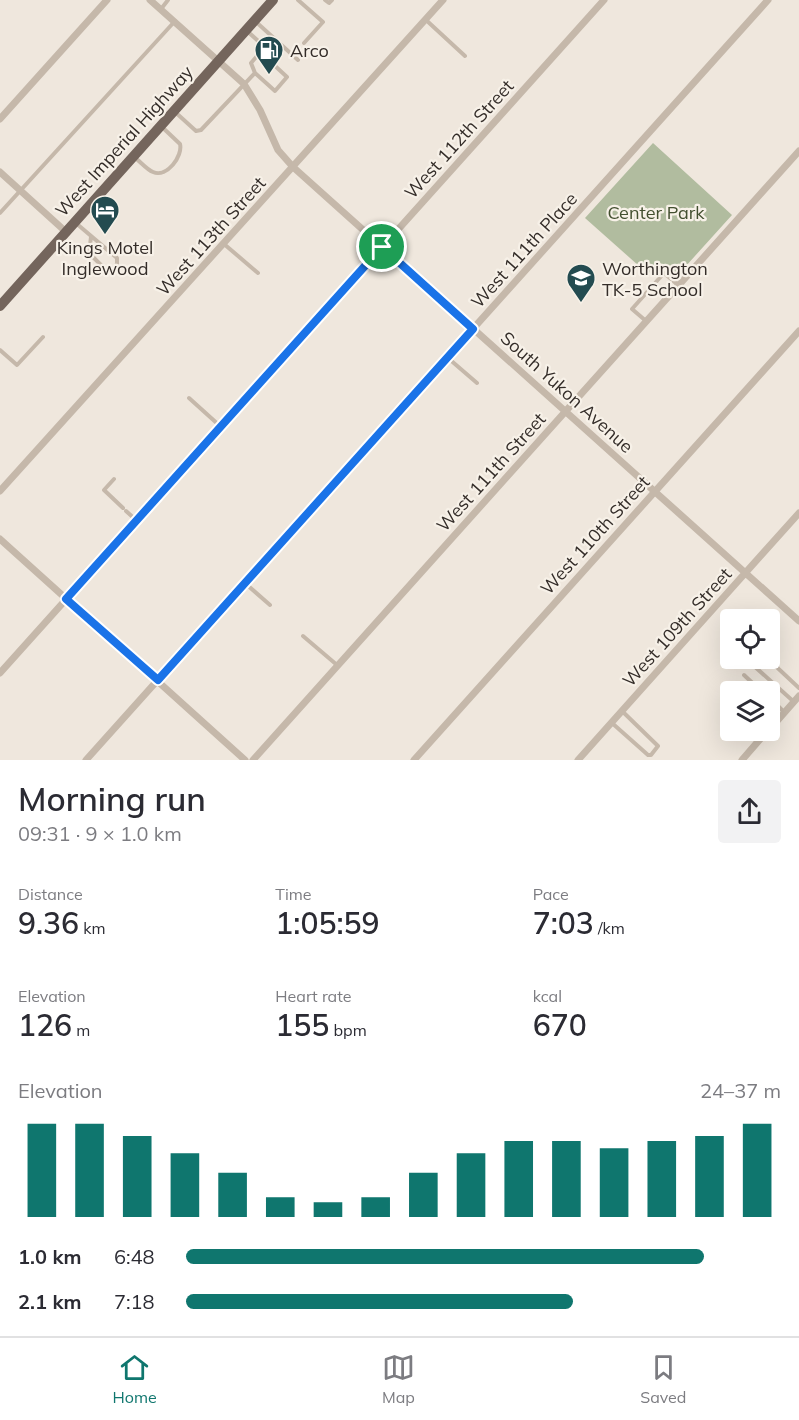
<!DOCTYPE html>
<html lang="en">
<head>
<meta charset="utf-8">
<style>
	:root { --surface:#fff; --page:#f2f2f3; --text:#2b2b33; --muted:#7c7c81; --line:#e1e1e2; --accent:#0f766e }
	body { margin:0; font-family:Mulish,sans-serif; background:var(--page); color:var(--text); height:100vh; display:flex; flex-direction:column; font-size:22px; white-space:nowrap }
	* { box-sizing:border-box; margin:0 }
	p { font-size:20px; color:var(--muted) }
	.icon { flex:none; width:33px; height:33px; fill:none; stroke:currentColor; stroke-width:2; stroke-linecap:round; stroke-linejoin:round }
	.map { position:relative; height:760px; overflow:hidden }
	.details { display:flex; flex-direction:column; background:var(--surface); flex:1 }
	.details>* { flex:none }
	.buttons { position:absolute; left:720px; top:609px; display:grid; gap:12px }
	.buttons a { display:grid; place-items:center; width:60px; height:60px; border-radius:6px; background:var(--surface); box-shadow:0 6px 24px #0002; font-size:30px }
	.pin { position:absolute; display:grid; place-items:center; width:51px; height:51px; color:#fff; margin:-26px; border:3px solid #fff; border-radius:50%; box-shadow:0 2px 6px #0007 }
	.round { display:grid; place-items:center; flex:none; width:63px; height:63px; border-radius:6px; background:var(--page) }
	.summary { display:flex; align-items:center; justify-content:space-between; height:102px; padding:0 18px }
	h1 { font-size:33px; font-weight:600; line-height:45px }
	.metrics { display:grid; grid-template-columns:repeat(3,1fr); gap:9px; height:102px; padding:6px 18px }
	.metrics div { display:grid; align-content:center }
	.metrics b { font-size:30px; font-weight:600 }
	.metrics small { font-size:16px; font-weight:400 }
	.metrics p { font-size:16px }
	.chart { height:168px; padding:12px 18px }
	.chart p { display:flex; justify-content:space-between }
	.chart svg { width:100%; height:108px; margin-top:6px; stroke:var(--accent); stroke-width:6 }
	ul { padding:0 18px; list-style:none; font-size:20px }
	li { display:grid; grid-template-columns:96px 72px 1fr; align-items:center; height:45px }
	li i { height:15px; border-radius:8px; background:var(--accent) }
	.tabs { display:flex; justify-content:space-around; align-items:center; height:84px; border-top:2px solid var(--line); background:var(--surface); font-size:16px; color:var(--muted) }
	.tabs a { display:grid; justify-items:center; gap:3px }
	.tabs .on { color:var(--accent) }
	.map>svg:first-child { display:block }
</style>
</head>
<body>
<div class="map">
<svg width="799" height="760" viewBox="0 0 799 760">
	<rect width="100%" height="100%" fill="#efe7dd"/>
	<path fill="#b1bc9f" d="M653,143L732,215L676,277L659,262L648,274L585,218Z"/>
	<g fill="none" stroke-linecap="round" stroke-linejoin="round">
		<path stroke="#c5b8aa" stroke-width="4" d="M298,0L323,22L304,43
			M325,0L329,3L332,0
			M161,9L168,0
			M426,20L465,56
			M255,21L298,60
			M255,73L275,91L287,77L260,52
			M174,111L196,131L201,130L255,73L251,63L265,47L247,31
			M134,157C140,161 146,169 153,172C167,178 183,156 180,144L161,126
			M0,213L175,21
			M77,224L117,258V264L112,270L107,271L89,253L91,237
			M224,244L258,273
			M646,321L632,309L664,273L678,285
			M0,350L17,365L43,337
			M448,358L477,383
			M189,398L220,426
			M114,479L104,490L123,508
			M126,511L136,520
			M246,584L270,605
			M303,636L337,665
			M767,658L799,688
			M754,666L793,701
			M744,675L762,692
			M770,698L784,712
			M612,723L648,755H651L658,746L622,711"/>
		<path stroke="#c5b8aa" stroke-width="7" d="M150,0L244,84L260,110L278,150L293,167L799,621
			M0,119L107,0
			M0,172L65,231
			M0,491L443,0
			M0,539L245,760
			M0,673L604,0
			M770,729L799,696
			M86,760L768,0
			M253,760L799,151
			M414,760L799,331
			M578,760L799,513
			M742,760L768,730"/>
		<path stroke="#74655c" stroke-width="10" d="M0,306L273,0"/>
	</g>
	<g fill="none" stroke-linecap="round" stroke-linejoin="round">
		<g stroke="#fff" stroke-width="12">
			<path id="route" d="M382,247L473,329L158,680L66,599Z"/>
		</g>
		<use href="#route" stroke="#1a73e8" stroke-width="8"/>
	</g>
	<defs>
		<g id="fuel-pin" transform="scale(1.5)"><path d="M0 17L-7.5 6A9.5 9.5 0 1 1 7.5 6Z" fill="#234b50" stroke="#f7f1e8"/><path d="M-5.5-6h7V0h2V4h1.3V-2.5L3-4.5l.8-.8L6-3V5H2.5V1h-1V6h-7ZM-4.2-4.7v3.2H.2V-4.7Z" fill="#fff"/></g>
		<g id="hotel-pin" transform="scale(1.5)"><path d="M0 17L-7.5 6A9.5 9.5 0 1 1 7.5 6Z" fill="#234b50" stroke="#f7f1e8"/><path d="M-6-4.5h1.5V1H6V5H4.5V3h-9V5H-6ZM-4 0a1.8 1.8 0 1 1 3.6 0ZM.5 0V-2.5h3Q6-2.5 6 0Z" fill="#fff"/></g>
		<g id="school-pin" transform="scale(1.5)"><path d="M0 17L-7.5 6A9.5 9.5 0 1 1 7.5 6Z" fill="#234b50" stroke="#f7f1e8"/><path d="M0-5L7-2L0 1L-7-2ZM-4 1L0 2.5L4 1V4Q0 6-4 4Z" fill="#fff"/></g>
	</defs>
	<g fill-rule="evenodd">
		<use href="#fuel-pin" x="269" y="50"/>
		<use href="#hotel-pin" x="105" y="210"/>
		<use href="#school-pin" x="581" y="278"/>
	</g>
	<g text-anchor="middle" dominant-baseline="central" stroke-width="4.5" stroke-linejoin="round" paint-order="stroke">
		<g font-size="18" fill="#342d29" stroke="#f7f1e8" text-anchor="start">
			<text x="290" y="50">Arco</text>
			<text x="105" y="247" text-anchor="middle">Kings Motel<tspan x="105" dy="21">Inglewood</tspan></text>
			<text x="602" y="268">Worthington<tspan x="602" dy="21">TK-5 School</tspan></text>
		</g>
		<g font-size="18" fill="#342d29" stroke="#f7f1e8">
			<text transform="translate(459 139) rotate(-48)">West 112th Street</text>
			<text transform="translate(124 141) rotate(-48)">West Imperial Highway</text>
			<text transform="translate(211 236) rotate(-48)">West 113th Street</text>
			<text transform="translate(524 250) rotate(-48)">West 111th Place</text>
			<text transform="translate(567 392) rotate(42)">South Yukon Avenue</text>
			<text transform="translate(491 472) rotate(-48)">West 111th Street</text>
			<text transform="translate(595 535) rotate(-48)">West 110th Street</text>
			<text transform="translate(677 627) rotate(-48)">West 109th Street</text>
		</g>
		<g font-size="18" fill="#424f2f" stroke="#f7f1e8">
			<text x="656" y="212">Center Park</text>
		</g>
	</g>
</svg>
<div class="buttons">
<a><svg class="icon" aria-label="locate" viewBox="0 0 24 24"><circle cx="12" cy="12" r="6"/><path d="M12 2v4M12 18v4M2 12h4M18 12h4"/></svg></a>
<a><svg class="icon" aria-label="layers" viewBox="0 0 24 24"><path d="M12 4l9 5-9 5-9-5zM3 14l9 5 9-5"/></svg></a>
</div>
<div class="pin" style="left:382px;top:247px;background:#1e9e55"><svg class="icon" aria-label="arrive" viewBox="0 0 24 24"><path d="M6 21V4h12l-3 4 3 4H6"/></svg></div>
</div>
<section class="details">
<div class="summary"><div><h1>Morning run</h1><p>09:31 · 9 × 1.0 km</p></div><a class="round"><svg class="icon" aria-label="share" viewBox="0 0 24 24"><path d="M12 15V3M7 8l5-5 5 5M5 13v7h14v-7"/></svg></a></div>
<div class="metrics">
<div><p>Distance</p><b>9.36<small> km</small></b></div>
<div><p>Time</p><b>1:05:59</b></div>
<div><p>Pace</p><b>7:03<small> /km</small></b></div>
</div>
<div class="metrics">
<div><p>Elevation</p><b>126<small> m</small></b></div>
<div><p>Heart rate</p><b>155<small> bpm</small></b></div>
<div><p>kcal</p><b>670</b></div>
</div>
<div class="chart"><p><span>Elevation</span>24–37 m</p>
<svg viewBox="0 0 160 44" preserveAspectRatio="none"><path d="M5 44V6M15 44V6M25 44V11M35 44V18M45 44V26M55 44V36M65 44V38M75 44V36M85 44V26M95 44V18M105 44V13M115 44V13M125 44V16M135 44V13M145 44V11M155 44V6"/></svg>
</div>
<ul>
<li><b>1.0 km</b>6:48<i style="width:87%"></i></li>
<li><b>2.1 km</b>7:18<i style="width:65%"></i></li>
</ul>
</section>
<nav class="tabs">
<a class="on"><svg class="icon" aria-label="home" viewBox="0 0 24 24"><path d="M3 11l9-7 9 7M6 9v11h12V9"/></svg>Home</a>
<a><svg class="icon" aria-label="map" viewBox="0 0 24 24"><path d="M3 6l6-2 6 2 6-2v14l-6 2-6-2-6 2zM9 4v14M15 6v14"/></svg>Map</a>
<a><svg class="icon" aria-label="saved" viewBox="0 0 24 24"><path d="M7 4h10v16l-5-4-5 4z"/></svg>Saved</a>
</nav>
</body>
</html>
